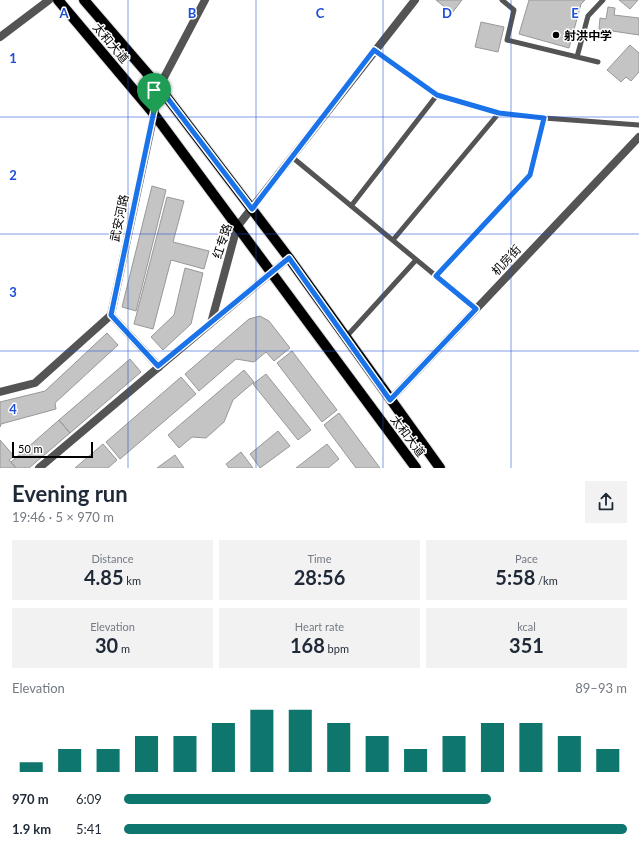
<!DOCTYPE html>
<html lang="en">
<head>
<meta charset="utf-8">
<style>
	:root { --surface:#fff; --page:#f2f2f3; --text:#1f2937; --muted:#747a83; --accent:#0f766e }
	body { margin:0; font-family:Lato,"Noto Sans SC",sans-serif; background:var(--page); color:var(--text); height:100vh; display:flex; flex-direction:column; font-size:15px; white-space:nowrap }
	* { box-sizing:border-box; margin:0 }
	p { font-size:13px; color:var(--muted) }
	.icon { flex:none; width:22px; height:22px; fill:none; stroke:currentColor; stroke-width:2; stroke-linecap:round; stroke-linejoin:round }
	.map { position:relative; height:468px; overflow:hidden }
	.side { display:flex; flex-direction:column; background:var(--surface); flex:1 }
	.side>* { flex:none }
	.scale { position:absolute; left:12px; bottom:10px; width:81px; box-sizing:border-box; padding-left:4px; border:2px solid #000; border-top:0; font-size:11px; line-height:14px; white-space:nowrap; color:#000; -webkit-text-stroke:3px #fff; paint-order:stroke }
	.pin { position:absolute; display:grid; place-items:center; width:34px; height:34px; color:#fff; margin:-41px -17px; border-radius:50% 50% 50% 0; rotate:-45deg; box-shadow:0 0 4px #0007 }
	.pin .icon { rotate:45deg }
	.round { display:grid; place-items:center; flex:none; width:42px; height:42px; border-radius:0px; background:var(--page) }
	.head { display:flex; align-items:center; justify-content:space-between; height:68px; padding:0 12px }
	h1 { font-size:22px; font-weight:700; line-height:30px }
	.figures { display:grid; grid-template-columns:repeat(3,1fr); gap:6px; height:68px; padding:4px 12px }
	.figures div { display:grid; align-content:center; border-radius:0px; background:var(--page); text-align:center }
	.figures b { font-size:20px; font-weight:700 }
	.figures small { font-size:11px; font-weight:400 }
	.figures p { font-size:11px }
	.chart { height:112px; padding:8px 12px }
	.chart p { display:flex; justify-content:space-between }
	.chart svg { width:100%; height:72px; margin-top:4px; stroke:var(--accent); stroke-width:6 }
	ul { padding:0 12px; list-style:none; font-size:13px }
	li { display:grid; grid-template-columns:64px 48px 1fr; align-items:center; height:30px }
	li i { height:10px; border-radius:5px; background:var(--accent) }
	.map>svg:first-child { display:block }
</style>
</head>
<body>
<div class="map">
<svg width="639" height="468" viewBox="0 0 639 468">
	<rect width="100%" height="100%" fill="#fff"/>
	<path fill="#c4c4c4" stroke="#989898" d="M436,0H462L452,13Z
		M529,0H585L581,4L569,48L519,34Z
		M619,0H638L630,9Z
		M608,7L615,8L614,15L639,18V35L599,29L600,18L606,19Z
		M481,22L504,27L498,52L475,47Z
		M630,45L639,53V72L631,81L626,77L621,82L607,70Z
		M152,186L166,190L136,311L122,307Z
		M167,197L184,201L173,242L209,251L204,269L171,260L153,329L134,324Z
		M185,268L203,273L191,324L163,350L151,337L174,315Z
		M260,316L269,321L290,348L274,361L266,352L254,362L236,359L199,391L185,374L249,319Z
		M107,333L118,345L55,403L56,409L1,424L0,427V402L45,391Z
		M292,351L337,410L322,422L277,363Z
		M130,359L141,372L70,433L59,420Z
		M244,370L254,382L233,400L224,422L206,438L192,437L179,448L168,435Z
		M266,374L311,430L298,440L253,384Z
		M181,377L196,394L120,459L106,442Z
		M339,413L380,468H356L324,425Z
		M59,420L70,433L29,468H16L11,462Z
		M278,431L290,446L260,468L250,454Z
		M0,440L14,456L9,460L16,468H0Z
		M103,444L117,460L108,468H75Z
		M327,444L339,459L328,468H296Z
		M241,452L253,468H229L226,464Z
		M175,455L184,468H157Z"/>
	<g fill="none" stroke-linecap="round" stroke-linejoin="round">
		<g stroke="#dbdbdb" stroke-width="12">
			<path id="primary" d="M58,0L154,114L416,468
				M84,0L159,87L289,258L440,468"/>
		</g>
		<path stroke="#545454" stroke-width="5" d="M502,0L514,10L507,40L598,62
			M374,50L437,95L499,113L544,118L639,125
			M577,57L588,16L603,0
			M292,157L476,309
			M351,206L437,95
			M393,240L499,113
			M436,276L530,175L544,118
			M346,337L416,260"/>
		<path stroke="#545454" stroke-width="8" d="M0,37L49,0
			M111,315L159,367
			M0,392L35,383L111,315L154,114
			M390,400L639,137"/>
		<path stroke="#545454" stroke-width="8" d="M154,114L159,87L205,0
			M211,323L289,258
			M39,468L211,323L237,227L415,0"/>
		<use href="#primary" stroke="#000" stroke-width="10"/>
	</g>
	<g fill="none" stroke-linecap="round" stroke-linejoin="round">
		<g stroke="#fff" stroke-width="8">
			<path id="route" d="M374,50L437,95L499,113L544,118L530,175L436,276L476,309L390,400L289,258L158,366L111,315L159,87L252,209Z"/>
		</g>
		<use href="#route" stroke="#1a73e8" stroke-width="5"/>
	</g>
	<path fill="none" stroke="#1d4ed8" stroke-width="1" stroke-opacity="0.55" d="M128,0V468M256,0V468M383,0V468M511,0V468M0,117H639M0,234H639M0,351H639"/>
	<circle fill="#000" stroke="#fff" stroke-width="1.5" cx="556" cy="35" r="4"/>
	<g text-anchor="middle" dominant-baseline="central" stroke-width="3" stroke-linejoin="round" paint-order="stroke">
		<g font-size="12" font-weight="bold" fill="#000" stroke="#fff" text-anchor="start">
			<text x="564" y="35">射洪中学</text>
		</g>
		<g font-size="12" fill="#000" stroke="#fff">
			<text transform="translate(111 43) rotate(50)">太和大道</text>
			<text transform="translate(119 218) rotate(-78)">武安河路</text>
			<text transform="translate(222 241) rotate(-72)">红专路</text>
			<text transform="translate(506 260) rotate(-47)">机房街</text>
			<text transform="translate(408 436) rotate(53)">太和大道</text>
		</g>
	</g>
	<g font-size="13" text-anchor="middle" font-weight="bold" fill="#1d4ed8" stroke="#fff" stroke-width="3" stroke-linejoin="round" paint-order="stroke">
		<text x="64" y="18">A</text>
		<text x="192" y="18">B</text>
		<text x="320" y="18">C</text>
		<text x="447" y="18">D</text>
		<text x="575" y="18">E</text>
		<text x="13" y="63">1</text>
		<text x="13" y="180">2</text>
		<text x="13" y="297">3</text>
		<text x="13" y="414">4</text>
	</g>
</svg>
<div class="scale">50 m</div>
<div class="pin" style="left:154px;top:114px;background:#1e9e55"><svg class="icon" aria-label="arrive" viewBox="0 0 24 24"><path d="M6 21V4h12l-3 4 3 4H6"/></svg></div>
</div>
<section class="side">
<div class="head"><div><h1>Evening run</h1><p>19:46 · 5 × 970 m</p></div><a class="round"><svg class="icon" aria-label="share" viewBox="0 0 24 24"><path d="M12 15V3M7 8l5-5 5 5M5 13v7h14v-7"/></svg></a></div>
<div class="figures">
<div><p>Distance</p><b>4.85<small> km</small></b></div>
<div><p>Time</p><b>28:56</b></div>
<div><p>Pace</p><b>5:58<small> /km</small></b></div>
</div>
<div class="figures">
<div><p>Elevation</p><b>30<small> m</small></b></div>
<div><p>Heart rate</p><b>168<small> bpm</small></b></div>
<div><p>kcal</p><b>351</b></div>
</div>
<div class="chart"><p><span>Elevation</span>89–93 m</p>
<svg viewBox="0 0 160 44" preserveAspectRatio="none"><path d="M5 44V38M15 44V30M25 44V30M35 44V22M45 44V22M55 44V14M65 44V6M75 44V6M85 44V14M95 44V22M105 44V30M115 44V22M125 44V14M135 44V14M145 44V22M155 44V30"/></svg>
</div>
<ul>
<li><b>970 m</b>6:09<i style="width:73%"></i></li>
<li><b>1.9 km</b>5:41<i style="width:100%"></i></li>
</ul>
</section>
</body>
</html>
